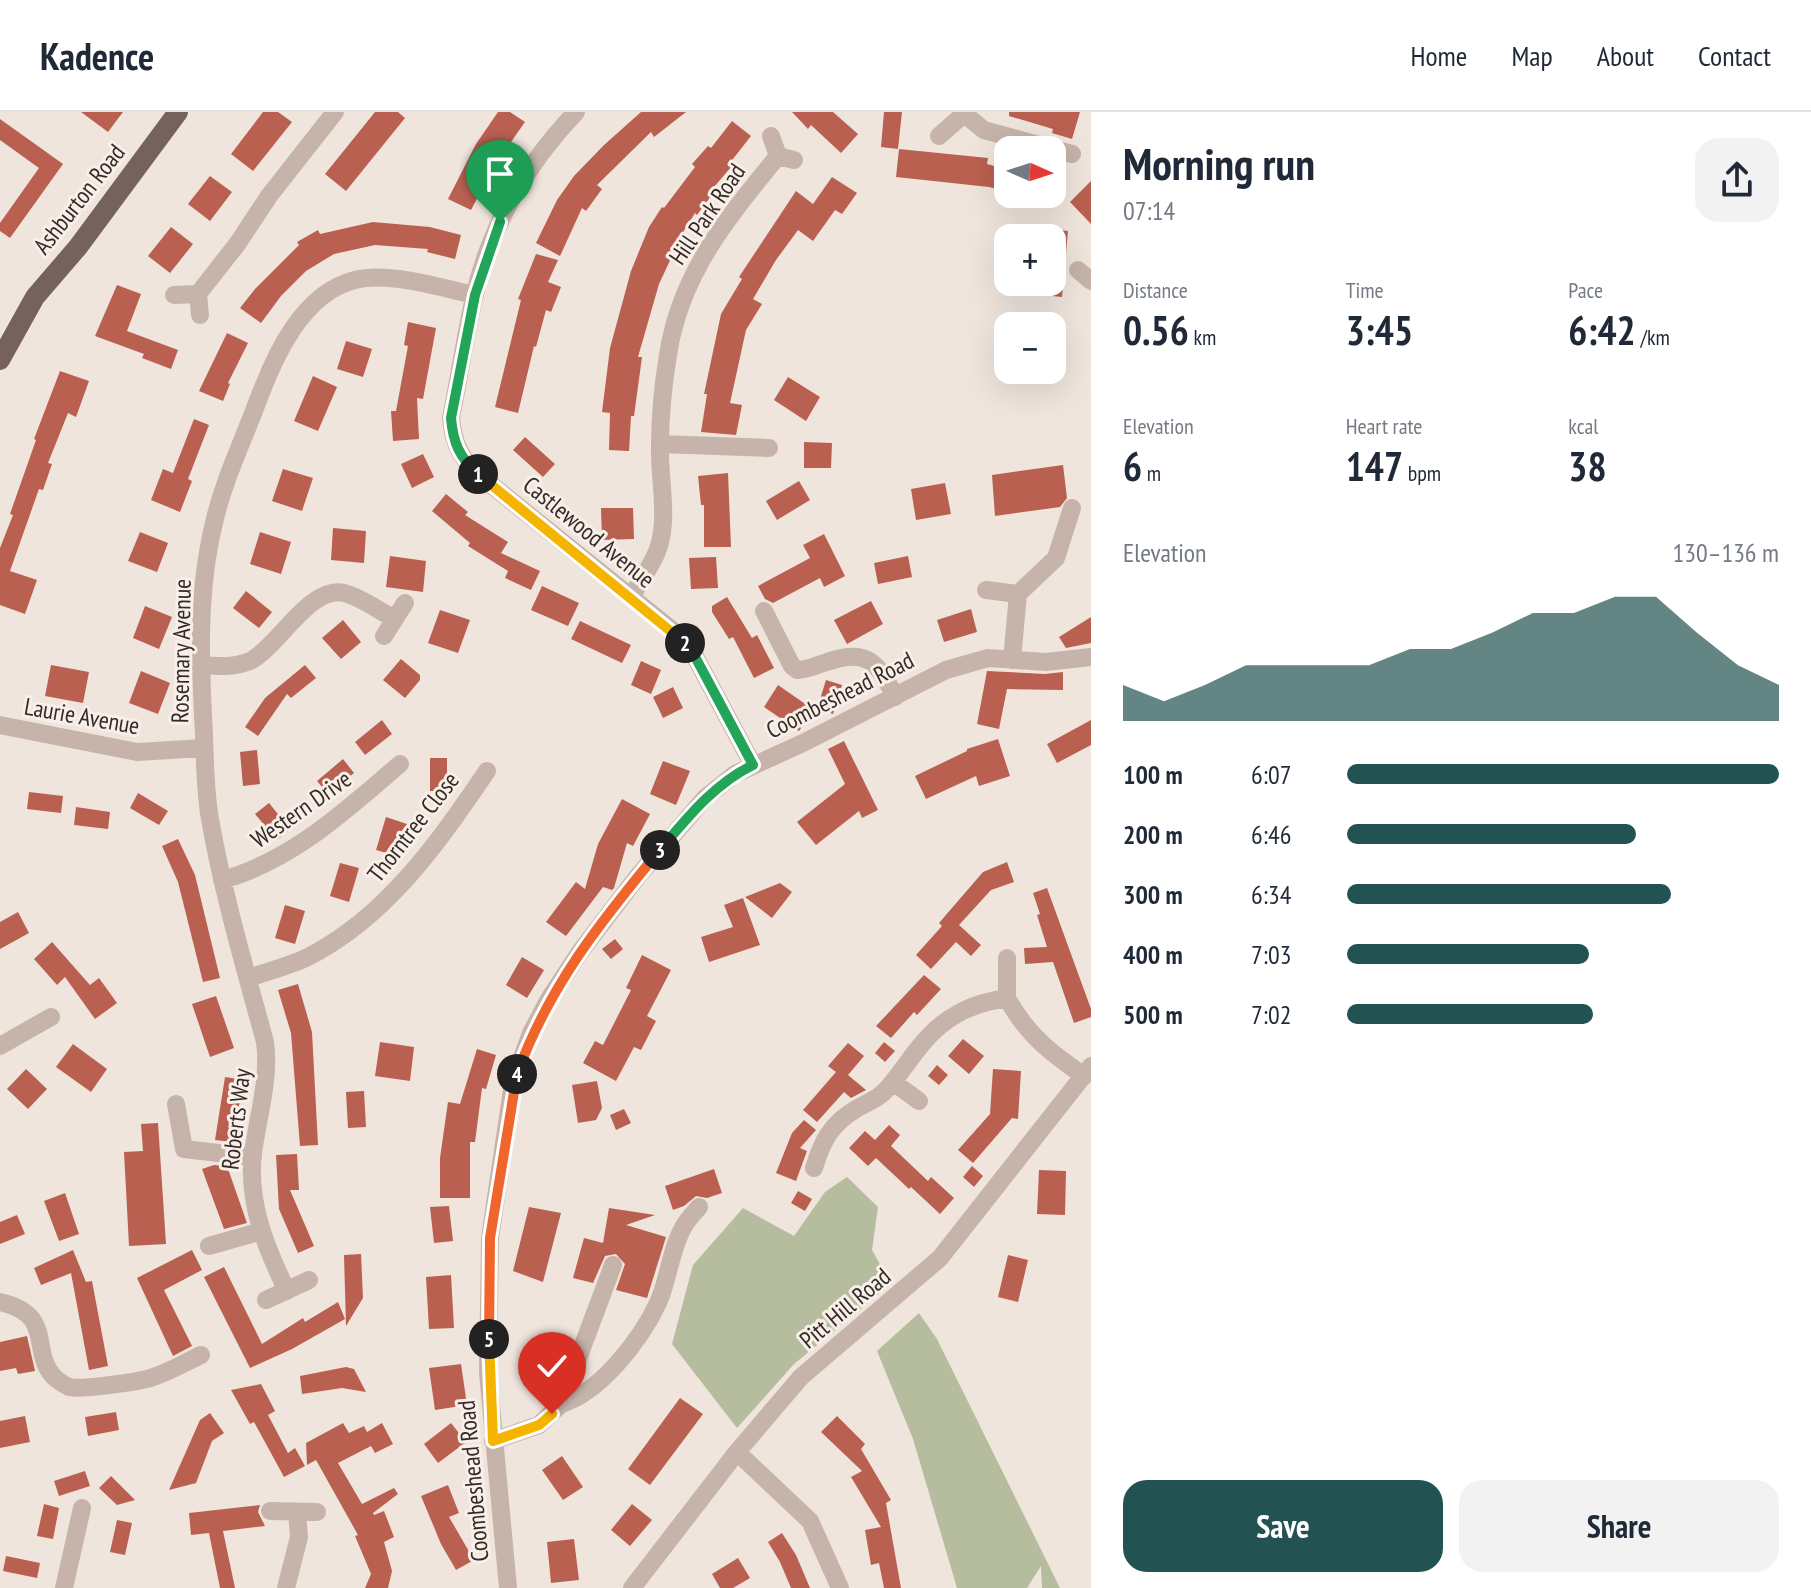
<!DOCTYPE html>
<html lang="en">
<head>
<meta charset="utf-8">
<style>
	:root { --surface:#fff; --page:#f2f2f3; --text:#1f2937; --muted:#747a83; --line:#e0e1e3; --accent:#225251 }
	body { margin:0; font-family:"PT Sans Narrow",sans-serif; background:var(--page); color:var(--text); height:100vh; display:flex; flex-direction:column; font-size:30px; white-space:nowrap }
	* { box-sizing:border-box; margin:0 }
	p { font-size:26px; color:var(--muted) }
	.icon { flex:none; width:44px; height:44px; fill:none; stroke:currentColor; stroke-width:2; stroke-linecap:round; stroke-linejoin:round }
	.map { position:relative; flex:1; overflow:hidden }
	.sheet { display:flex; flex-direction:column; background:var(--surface); width:720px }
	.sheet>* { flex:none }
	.needle { width:52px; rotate:93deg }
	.tools { position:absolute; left:994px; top:24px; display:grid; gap:16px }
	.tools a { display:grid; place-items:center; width:72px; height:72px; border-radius:16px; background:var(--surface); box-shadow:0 8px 32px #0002; font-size:40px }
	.pin { position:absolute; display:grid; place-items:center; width:68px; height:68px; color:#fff; margin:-82px -34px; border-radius:50% 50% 50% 0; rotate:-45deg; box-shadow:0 0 8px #0007 }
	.pin .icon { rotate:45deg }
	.km { position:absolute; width:40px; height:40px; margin:-20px; border-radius:50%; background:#222; color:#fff; font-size:22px; line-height:40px; text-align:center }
	.round { display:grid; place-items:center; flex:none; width:84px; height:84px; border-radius:24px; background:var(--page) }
	.headline { display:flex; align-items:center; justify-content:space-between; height:136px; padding:0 32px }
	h1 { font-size:44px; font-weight:800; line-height:60px }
	.figures { display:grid; grid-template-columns:repeat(3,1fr); gap:12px; height:136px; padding:8px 32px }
	.figures div { display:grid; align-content:center }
	.figures b { font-size:40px; font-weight:800 }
	.figures small { font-size:22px; font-weight:400 }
	.figures p { font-size:22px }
	.chart { height:224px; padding:16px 32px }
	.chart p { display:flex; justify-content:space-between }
	.chart svg { width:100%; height:144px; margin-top:8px; fill:var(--accent); opacity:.7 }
	.action { display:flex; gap:16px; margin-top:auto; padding:16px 32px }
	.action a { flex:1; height:92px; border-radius:24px; background:var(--accent); color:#fff; font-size:32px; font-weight:800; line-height:92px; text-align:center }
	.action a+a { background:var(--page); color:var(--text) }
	ul { padding:0 32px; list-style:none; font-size:26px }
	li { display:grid; grid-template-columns:128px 96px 1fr; align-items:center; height:60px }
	li i { height:20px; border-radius:10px; background:var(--accent) }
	header { display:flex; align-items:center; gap:48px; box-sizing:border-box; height:112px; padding:0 40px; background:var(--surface); border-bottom:2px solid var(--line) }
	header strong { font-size:38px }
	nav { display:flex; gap:44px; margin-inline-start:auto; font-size:28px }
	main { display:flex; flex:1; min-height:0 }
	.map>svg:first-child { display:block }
</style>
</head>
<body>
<header>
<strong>Kadence</strong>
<nav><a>Home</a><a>Map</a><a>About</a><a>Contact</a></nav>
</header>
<main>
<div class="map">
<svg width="1091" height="1476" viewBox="0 0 1091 1476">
	<rect width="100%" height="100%" fill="#efe5dd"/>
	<path fill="#b5bd9e" d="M847,1065L878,1095L872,1138L891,1172L794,1252L737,1316L672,1232L693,1153L743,1096L794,1124L825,1080Z
		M919,1201L937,1227L1060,1476H1042L1041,1454L1027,1476H957L913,1327L877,1239Z"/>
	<path fill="#ba6050" d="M81,0H123L108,20Z
		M263,0H278L292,10L253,59L231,42Z
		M375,0H398L405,6L346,79L325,62Z
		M498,0H510L525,10L494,54L471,98L448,87L476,32Z
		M641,0H686L654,25L651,20L597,73L602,77L586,99L582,96L560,144L536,131L557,88L574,64L604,33Z
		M792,0H833L858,22L841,41L811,13L808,17Z
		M884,0H902L898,37L881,35Z
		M1009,0H1080L1072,27L1052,21L1053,17L1009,4Z
		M0,7L63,52L10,126L0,119V111L39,56L0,28Z
		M732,9L751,24L729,52L732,54L708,82L711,84L697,103L695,101L670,141L673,142L659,172L638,245H642L634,304H631L629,339L609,338L610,301L602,300L610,236L631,159L649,115L662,95L664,96L695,55L692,52L708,34L711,36Z
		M899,37L988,46L987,52L1008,58V80L989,75L896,65Z
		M210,64L232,80L210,109L188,92Z
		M832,65L857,81L842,102L835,98L813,129L798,118L776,148L753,187L762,192L746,218L730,291L742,293L736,323L701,320L707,282H704L721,202L742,167L739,165L796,79L813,92Z
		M1091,69V112L1070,90Z
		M373,110L430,115L461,123L455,147L427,140L428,137L375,133L334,142L306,159L281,184L261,211L240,196L255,177L299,133L297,130L318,118L320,122Z
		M171,115L193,132L170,161L148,144Z
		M1052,117L1068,119L1062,185L1052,184Z
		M536,142L558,148L548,170L561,175L551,200L546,198L536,235L534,234L518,301L495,295L521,188L518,187Z
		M117,173L141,182L127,219L178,238L171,257L142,246L144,242L95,224Z
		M408,210L436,216L423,287L417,286L419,327L393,329L391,299H396L408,234L404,233Z
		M227,221L248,231L228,271L230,272L223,289L199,279Z
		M346,229L372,237L363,265L337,257Z
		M60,259L89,269L76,305L68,301L48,351L52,352L43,378L39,377L10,459L37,468L25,502L0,493V436L13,403L10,402L36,328L34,327Z
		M313,264L337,275L318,319L294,309Z
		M788,265L820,285L806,309L774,288Z
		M194,307L209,313L188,367L192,369L180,400L151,388L163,357L173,361Z
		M525,325L555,352L543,365L513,338Z
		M804,330L832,331L831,356H804Z
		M423,342L434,365L412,376L401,352Z
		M1063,353L1067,386L1060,395L995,404L992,363Z
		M283,357L313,366L302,399L272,389Z
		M728,361L731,435H704V393H701L698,364Z
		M799,369L810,388L777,408L766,389Z
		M945,371L951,402L916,408L911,377Z
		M446,382L468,400L465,403L508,430L501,441L540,459L531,478L505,466L508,459L468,434L470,431L432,399Z
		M601,396H633L634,427L602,428Z
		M333,416L366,419L364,451L331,448Z
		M140,420L168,431L157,460L128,449Z
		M260,420L291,430L281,462L250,452Z
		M824,422L845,464L824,475L820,466L773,491L765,487L758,474L810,446L803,433Z
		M390,444L426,449L423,480L386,475Z
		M908,444L912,465L878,472L874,451Z
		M716,445L718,476L691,477L689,446Z
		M542,474L579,491L568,514L531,498Z
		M246,479L272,500L259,516L233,496Z
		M727,485L752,526L757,523L774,556L754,566L733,525L729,527L712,500V494Z
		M871,489L883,512L847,532L834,508Z
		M145,494L172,505L159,537L133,526Z
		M971,497L977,520L944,530L937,508Z
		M440,498L470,508L458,541L428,531Z
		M1091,505V531L1066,536L1059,525Z
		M343,508L361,530L341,547L322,526Z
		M580,509L631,533L622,551L571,527Z
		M401,547L420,563V568L405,586L383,568Z
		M641,549L661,558L651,582L631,573Z
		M51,553L89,560L83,591L45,584Z
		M305,553L316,566L291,586L287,582L258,624L245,615L265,586Z
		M141,559L170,571L158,602L129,591Z
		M987,559L1045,562L1063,560V578L1007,577L999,617L977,612Z
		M826,568L842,573L833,602L817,597Z
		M778,573L814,598L799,619L764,595Z
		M673,575L683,596L663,606L653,585Z
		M382,608L392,622L365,643L355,630Z
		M1091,608V633L1057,651L1047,632Z
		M998,627L1010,664L979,674L976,664L926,687L915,664L967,639V637Z
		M844,629L878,698L862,706L859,699L816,733L797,710L845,672L828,637Z
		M257,638L260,672L243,674L240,640Z
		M430,646H447V679H430Z
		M343,647L354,661L328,682L317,669Z
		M663,649L690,659L676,693L650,682Z
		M29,680L63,684L61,701L27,697Z
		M138,681L168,699L159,713L130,696Z
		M622,687L650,702L633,734L627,731L614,776L612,778L603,775L566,824L546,810L576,770L585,777L598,732Z
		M269,691L290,717L277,728L255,702Z
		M76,695L110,700L108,717L74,713Z
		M386,705L407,712L397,744L376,738Z
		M178,727L195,763L220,866L203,870L178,770L162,734Z
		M1007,750L1014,770L991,778L959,813L981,833L971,844L956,830L931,857L916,843L942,814L939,811L983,760Z
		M340,751L359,756L349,790L330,784Z
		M780,771L792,780L772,806L745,785Z
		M1047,776L1091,897V905L1074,911L1053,850L1025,852L1024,836L1047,835L1037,803L1040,802L1033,781Z
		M743,786L760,833L709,850L701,825L733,815L724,793Z
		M285,793L305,799L295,832L275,826Z
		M18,800L29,821L0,837V810Z
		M615,827L623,837L611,847L602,837Z
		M52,830L90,873L99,866L117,891L95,907L65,865L57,873L34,847Z
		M642,843L671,858L647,904L656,909L641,938L634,935L616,969L583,951L595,929L603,933L631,878L626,876Z
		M522,845L544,858L527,886L506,873Z
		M924,863L941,877L917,903L914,900L891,926L876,914Z
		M298,872L312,920L318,1033L300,1034L291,921L278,878Z
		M216,884L234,936L210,945L192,892Z
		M963,927L984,944L969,962L948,944Z
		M380,930L414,935L410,969L375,964Z
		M884,930L895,939L885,950L875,941Z
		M848,931L864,944L848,963L866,978L851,986L844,980L817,1010L803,998L836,960L828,954Z
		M73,932L107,957L91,980L56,955Z
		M477,937L496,943L486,977L482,976L475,1030H470V1086H440V1046L448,990L460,992Z
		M937,953L948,963L939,973L928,964Z
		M26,957L47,977L28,997L7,977Z
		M993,957L1021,959L1018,1007L1012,1006L973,1051L958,1038L990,1002Z
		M225,965L244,968L232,1030L215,1028Z
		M597,969L602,996L596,1008L578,1011L572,973Z
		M364,979L366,1015L348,1016L346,980Z
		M624,997L631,1011L616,1018L610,1003Z
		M804,1008L816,1018L800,1036L807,1039L796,1069L776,1061L792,1021Z
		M158,1011L166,1132L129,1134L124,1040L143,1039L141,1012Z
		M889,1013L900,1023L891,1034L928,1069L931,1065L954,1086L940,1102L911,1075L909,1077L876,1046L868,1054L849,1036L865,1019L875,1028Z
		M297,1042L299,1078H290L314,1134L298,1141L279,1097L276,1043Z
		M214,1053L227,1054L247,1111L224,1117L202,1057Z
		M972,1054L983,1064L974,1075L963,1065Z
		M714,1057L722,1081L707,1086L696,1084L684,1094L673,1098L665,1074Z
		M1039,1058L1066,1059L1065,1103L1037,1102Z
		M798,1079L812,1087L805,1099L791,1091Z
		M65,1081L79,1122L59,1129L44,1089Z
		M449,1094L453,1129L434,1131L430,1095Z
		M529,1095L561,1101L543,1170L513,1159Z
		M609,1096L655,1103L626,1113L666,1125L647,1186L616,1178L625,1152L616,1142L605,1144L593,1171L573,1166L584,1126L603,1131Z
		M17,1103L25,1122L0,1132V1110Z
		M73,1138L86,1170L92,1169L108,1254L89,1258L71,1161L41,1173L34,1156Z
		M192,1138L202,1158L164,1178L192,1234L173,1244L137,1166Z
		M361,1142L363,1186L346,1214L344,1143Z
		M1008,1143L1028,1148L1018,1190L998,1185Z
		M224,1155L262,1232L303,1206L305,1210L338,1190L345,1207L292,1237L250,1256L204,1165Z
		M451,1163L454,1216L429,1217L426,1165Z
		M27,1224L35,1259L18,1262L16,1256L0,1259V1230Z
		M461,1252L467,1293L435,1298L429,1256Z
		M346,1255L354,1257L366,1280L342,1276L302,1282L300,1264Z
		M261,1272L275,1299L268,1303L288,1341L295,1336L305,1354L284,1365L254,1310L250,1312L231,1278Z
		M680,1286L703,1302L650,1373L628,1357Z
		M116,1300L119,1318L88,1324L85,1305Z
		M210,1301L224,1321L212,1329L196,1371L169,1378L200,1308Z
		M25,1304L30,1330L0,1336V1309Z
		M837,1304L865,1332L861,1337L891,1388L886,1391L901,1476H884L879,1451L871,1453L865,1418L881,1415L851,1365L862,1359L821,1320Z
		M343,1311L349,1321L364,1314L367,1320L382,1311L393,1332L375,1341L371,1334L338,1351L362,1392L394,1376L398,1382L373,1401L374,1403L384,1399L394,1425L384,1430L392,1459L388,1476H365L371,1462L355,1424L358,1423L316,1348L307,1353L306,1331Z
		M451,1311L466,1330L438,1351L424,1332Z
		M562,1344L583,1375L563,1388L542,1358Z
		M85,1359L90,1374L59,1384L54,1369Z
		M111,1364L135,1388L117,1393L99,1376Z
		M448,1373L459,1401L449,1405L474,1448L456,1458L441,1432L421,1384Z
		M44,1392L59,1396L53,1427L37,1424Z
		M632,1392L652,1408L630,1434L611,1418Z
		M260,1393L258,1400L265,1414L223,1419L235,1476H220L209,1421L191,1423L189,1401Z
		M117,1408L132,1411L125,1443L110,1440Z
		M782,1421L796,1443L810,1476H791L780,1450L768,1430Z
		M574,1427L579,1468L551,1471L547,1430Z
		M6,1444L40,1451L37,1466L3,1459Z
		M738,1446L750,1466L733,1476H720L712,1462Z"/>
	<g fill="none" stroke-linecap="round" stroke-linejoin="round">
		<path stroke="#c6b4aa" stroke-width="18" d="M576,0C527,51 489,116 474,186C465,226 459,266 451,306C453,329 459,342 474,359L677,522L692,539L753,653
			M965,0L964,2L984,18L1072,42
			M771,24L778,44L794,48
			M939,24L964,2
			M1078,158L1091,169
			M198,182L238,131L269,84L335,0
			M174,183L198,182L200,203
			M660,332L769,336
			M986,478L1018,482
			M631,485C640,469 652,454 658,437C669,406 659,367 660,334C660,304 663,273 668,243C680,162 728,105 778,44
			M764,499L792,554L797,558C807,558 817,553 827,550C867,536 878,550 895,585
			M384,524L405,491
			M1012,548L1018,482L1056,446L1072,396
			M200,553C216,554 234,556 250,549C278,535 310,473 344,481C361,485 379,499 395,507
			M0,613L137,640L204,636
			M222,768C292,749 346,698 400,652
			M1007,846V886
			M248,866C267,860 288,854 306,846C386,806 438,731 487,659
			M0,934L51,905
			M893,970L919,989
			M176,992L184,1037L253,1045
			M814,1056C822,1029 831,1012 856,997C865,992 875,988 883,981C898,966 908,948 922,932C945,904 972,891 1007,886C1027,923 1051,941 1084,964
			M209,1134L262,1119
			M287,1179C266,1136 247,1090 253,1041C258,1004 270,967 265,930C245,856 223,782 210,707C205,679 205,650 204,622C200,551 197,480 214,411C223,370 242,331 257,291C274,245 302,181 355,168C389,159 440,176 475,183
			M266,1188L309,1168
			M0,1190C56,1203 29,1238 54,1265C57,1268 65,1273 69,1275C79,1278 138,1270 150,1266C167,1261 184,1251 201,1243
			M561,1292C600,1281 641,1227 658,1191C669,1167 670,1138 684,1114C688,1107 694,1101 699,1095
			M493,1329L539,1313L561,1292L613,1153
			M737,1340L810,1409L840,1476
			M270,1399L317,1400
			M64,1476L82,1396
			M286,1476L299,1425L297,1400
			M508,1476L488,1261L490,1126L513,971L531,921L549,887L580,840L638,764L705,686L735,662L803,631L946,558L988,546L1046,550L1091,545
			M632,1476L737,1340L801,1265L940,1146L1091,954"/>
		<path stroke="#75625b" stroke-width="20" d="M0,248L35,185L78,135L178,0"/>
	</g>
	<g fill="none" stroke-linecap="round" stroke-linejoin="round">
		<g stroke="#fff" stroke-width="16">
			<path id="split-1" d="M478,362C459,345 453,330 451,306L475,183L500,110"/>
		</g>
		<g stroke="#fff" stroke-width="16">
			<path id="split-2" d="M478,362L685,531"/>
		</g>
		<g stroke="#fff" stroke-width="16">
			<path id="split-3" d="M660,738C688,705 714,672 753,653L692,539L685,531"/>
		</g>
		<g stroke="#fff" stroke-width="16">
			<path id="split-4" d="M517,962C549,874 601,809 660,738"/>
		</g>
		<g stroke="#fff" stroke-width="16">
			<path id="split-5" d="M489,1227L490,1126L517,962"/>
		</g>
		<g stroke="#fff" stroke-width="16">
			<path id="split-6" d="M489,1227L493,1329L539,1313L552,1302"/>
		</g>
		<use href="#split-1" stroke="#22a559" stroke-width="10"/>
		<use href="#split-2" stroke="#f5b400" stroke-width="10"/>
		<use href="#split-3" stroke="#22a559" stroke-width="10"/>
		<use href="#split-4" stroke="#f0652b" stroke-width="10"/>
		<use href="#split-5" stroke="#f0652b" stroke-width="10"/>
		<use href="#split-6" stroke="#f5b400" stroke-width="10"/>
	</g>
	<g text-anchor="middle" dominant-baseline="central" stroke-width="6" stroke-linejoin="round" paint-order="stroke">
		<g font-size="24" fill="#342b29" stroke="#f8efe8">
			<text transform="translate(79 87) rotate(-52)">Ashburton Road</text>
			<text transform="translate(707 102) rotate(-56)">Hill Park Road</text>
			<text transform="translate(589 420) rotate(39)">Castlewood Avenue</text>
			<text transform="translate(181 539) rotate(-89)">Rosemary Avenue</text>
			<text transform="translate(840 583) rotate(-27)">Coombeshead Road</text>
			<text transform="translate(82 604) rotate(10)">Laurie Avenue</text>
			<text transform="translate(301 697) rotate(-35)">Western Drive</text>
			<text transform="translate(413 715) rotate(-52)">Thorntree Close</text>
			<text transform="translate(236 1007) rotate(-83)">Roberts Way</text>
			<text transform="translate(845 1196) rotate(-40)">Pitt Hill Road</text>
			<text transform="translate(473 1369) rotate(-95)">Coombeshead Road</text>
		</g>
	</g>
</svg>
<div class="tools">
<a><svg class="needle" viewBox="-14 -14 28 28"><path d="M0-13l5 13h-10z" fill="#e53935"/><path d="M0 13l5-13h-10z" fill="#747a83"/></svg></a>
<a>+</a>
<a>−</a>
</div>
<div class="pin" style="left:500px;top:110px;background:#1e9e55"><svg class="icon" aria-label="arrive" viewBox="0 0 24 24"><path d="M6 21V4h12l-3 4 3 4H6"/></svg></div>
<div class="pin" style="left:552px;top:1302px;background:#d93025"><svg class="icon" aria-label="check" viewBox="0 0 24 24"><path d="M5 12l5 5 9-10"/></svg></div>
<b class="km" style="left:478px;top:362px">1</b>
<b class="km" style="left:685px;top:531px">2</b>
<b class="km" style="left:660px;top:738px">3</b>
<b class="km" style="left:517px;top:962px">4</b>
<b class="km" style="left:489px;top:1227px">5</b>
</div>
<section class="sheet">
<div class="headline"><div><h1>Morning run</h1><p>07:14</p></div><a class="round"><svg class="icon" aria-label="share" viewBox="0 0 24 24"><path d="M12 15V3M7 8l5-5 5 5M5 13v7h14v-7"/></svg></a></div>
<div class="figures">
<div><p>Distance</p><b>0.56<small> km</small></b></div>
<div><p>Time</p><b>3:45</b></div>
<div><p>Pace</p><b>6:42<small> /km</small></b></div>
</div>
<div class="figures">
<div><p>Elevation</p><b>6<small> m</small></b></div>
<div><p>Heart rate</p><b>147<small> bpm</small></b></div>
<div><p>kcal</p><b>38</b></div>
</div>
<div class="chart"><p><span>Elevation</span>130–136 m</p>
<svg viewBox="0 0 160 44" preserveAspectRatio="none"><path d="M0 44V33L10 38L20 33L30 27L40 27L50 27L60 27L70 22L80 22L90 17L100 11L110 11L120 6L130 6L140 17L150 27L160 33V44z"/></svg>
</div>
<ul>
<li><b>100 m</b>6:07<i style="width:100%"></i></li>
<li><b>200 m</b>6:46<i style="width:67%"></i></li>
<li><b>300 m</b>6:34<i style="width:75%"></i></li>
<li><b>400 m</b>7:03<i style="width:56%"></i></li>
<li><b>500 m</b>7:02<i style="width:57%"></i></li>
</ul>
<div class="action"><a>Save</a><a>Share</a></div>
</section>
</main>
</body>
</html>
